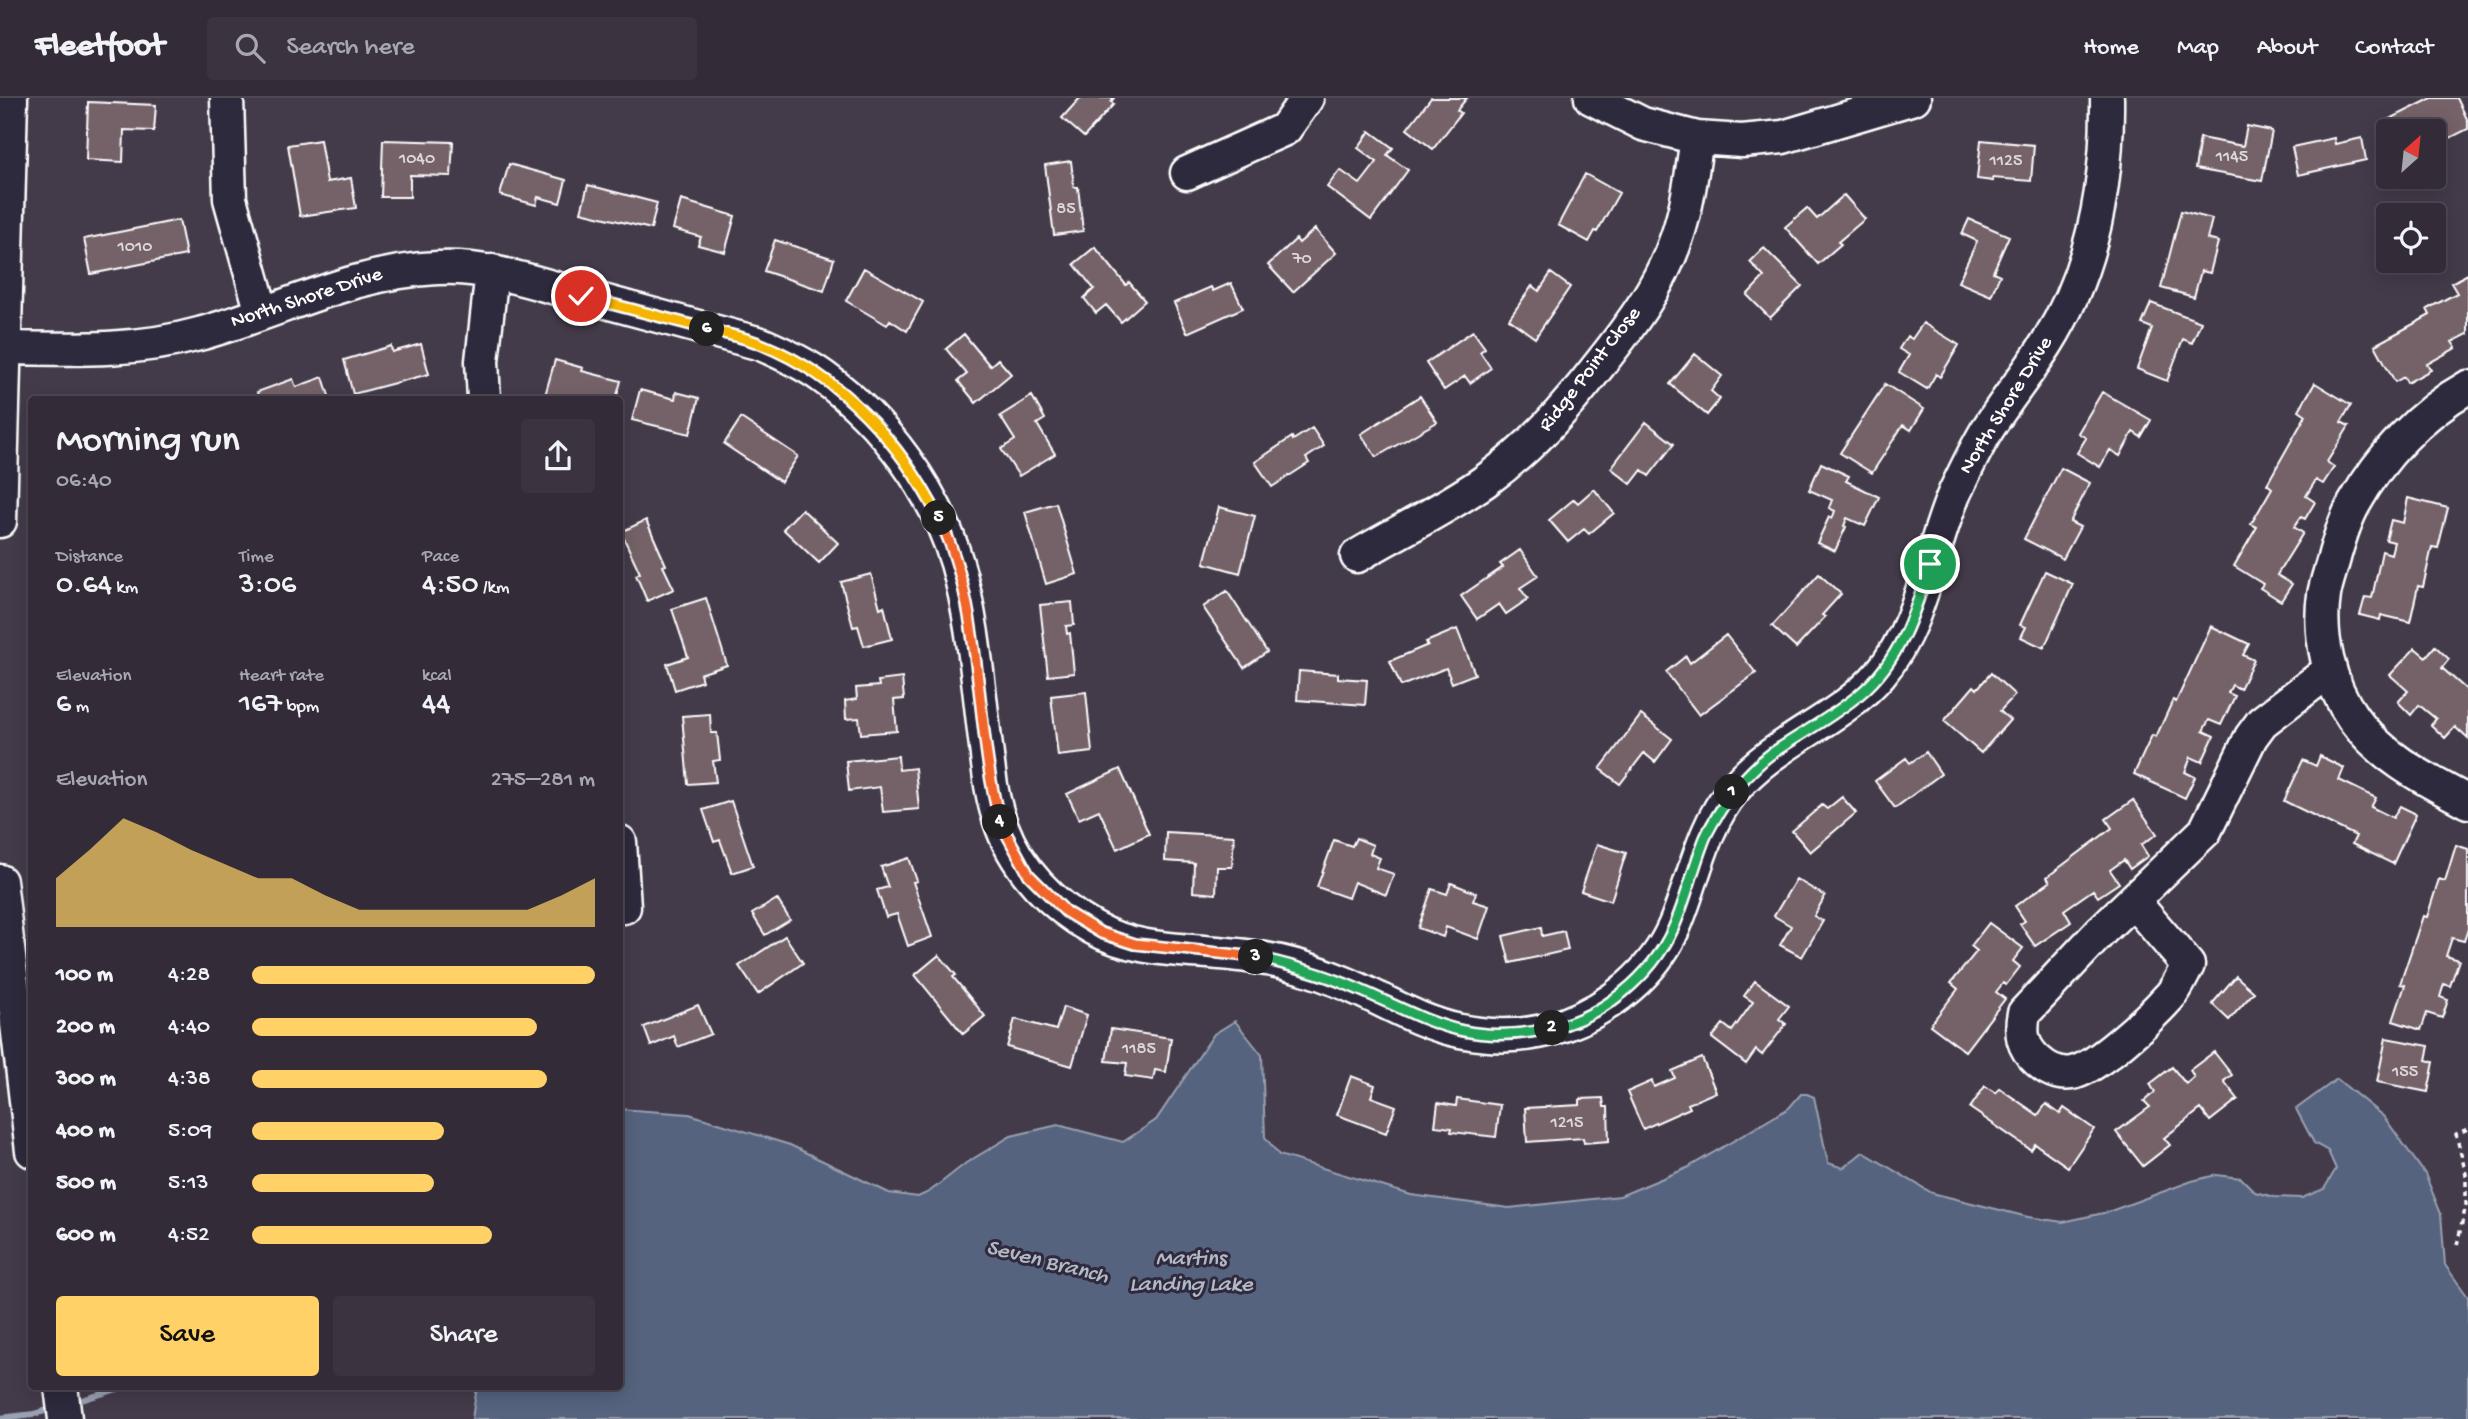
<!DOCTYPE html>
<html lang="en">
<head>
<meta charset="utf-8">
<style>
	:root { --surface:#332c38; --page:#3b3440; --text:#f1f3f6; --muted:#a9a7ae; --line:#4e4853; --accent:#ffd166 }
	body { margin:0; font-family:"Gochi Hand",sans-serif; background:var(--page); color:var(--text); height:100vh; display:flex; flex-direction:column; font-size:26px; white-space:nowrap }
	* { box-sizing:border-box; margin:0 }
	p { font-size:23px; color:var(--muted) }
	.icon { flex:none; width:38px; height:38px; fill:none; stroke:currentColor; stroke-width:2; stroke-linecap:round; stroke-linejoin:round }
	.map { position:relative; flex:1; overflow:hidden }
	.panel { position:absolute; left:28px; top:298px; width:595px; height:994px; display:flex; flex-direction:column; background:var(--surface); border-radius:7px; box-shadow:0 4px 18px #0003,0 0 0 2px var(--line) }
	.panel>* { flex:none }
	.needle { width:46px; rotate:27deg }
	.tools { position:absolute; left:2376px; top:21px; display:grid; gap:14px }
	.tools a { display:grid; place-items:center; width:70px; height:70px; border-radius:7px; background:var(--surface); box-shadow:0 4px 18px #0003,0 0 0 2px var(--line); font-size:35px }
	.pin { position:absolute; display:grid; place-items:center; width:60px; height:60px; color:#fff; margin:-30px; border:4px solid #fff; border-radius:50%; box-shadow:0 2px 7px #0007 }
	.km { position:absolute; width:35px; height:35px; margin:-18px; border-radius:50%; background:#222; color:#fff; font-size:19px; line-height:35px; text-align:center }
	.round { display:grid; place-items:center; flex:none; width:74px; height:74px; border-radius:7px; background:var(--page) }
	.overview { display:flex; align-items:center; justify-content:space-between; height:119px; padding:0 28px }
	h1 { font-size:38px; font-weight:600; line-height:52px }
	.metrics { display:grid; grid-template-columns:repeat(3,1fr); gap:10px; height:119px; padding:7px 28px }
	.metrics div { display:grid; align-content:center }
	.metrics b { font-size:30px; font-weight:600 }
	.metrics small { font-size:19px; font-weight:400 }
	.metrics p { font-size:19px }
	.chart { height:196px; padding:14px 28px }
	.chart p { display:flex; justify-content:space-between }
	.chart svg { width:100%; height:126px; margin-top:7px; fill:var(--accent); opacity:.7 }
	.action { display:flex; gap:14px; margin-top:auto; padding:14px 28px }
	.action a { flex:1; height:80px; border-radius:7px; background:var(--accent); color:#111; font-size:28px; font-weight:600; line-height:80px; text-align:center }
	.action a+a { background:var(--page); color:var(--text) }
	ul { padding:0 28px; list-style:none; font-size:23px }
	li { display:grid; grid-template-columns:112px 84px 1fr; align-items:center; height:52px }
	li i { height:18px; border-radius:9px; background:var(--accent) }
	header { display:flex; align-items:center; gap:42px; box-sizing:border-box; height:98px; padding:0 35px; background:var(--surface); border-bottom:2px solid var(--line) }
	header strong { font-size:33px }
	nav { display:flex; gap:38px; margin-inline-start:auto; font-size:24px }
	.search { width:490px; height:63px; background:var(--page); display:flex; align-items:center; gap:18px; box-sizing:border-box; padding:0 24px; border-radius:7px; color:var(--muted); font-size:26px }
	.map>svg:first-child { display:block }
</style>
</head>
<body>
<header>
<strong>Fleetfoot</strong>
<div class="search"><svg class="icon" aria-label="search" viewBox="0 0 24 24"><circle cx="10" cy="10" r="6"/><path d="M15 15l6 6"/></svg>Search here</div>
<nav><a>Home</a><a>Map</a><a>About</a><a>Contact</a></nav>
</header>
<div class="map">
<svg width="2468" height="1321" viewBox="0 0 2468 1321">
	<rect width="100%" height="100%" fill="#443b4a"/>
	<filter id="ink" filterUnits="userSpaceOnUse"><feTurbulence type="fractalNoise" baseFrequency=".0143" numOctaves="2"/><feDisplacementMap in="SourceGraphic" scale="14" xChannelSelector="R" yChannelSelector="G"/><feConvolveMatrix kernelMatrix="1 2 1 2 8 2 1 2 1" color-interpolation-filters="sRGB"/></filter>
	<g filter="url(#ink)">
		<path fill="#55637e" stroke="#99a1b2" stroke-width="2" d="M1235,923L1262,957L1265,1039L1279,1057L1411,1097L1509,1110L1620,1098L1687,1070L1789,1010L1801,996H1807L1814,999L1828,1065L1843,1070L1863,1054L1932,1095L2028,1119L2063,1124L2108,1114L2192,1083L2216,1077L2241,1080L2255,1094L2274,1099L2302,1100L2324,1091L2336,1071L2328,1053L2314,1045L2296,1011L2337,981L2384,1019L2425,1076L2441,1116L2445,1167L2468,1199V1321H472L477,1288H620V1011L689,1016L790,1047L889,1095L918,1099L929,1094L966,1065L1011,1038L1058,1027L1123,1044L1156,1022L1214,936Z"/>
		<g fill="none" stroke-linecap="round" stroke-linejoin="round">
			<path stroke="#99a1b2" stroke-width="6" d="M72,1305L127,1288
				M0,1320L34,1316L55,1310"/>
		</g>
		<path fill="#756269" stroke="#fff" stroke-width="2" d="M1080,0H1114L1111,4L1114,6L1084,39L1062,20Z
			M1431,0H1467L1457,12L1461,15L1433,51L1407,31Z
			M2432,0H2457L2468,23V31L2434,48V33H2393L2388,22Z
			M88,4L156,7L154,33L124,32L123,64L86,62Z
			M2247,28L2272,33L2262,83L2195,71L2200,40L2243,48Z
			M1370,33L1393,50L1387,57L1408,72L1371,122L1327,89L1340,72L1360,86L1377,64L1358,50Z
			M2334,40L2335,46L2362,40L2366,62L2298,77L2292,49Z
			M320,42L327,84L351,80L356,110L300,118L288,47Z
			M383,42L453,44L451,78L410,77V99H381Z
			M1981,42L2034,47L2031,83L1993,80V83L1977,81Z
			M1071,63L1074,89H1078L1083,133L1054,137L1045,67Z
			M509,66L566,82L560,105L538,99L536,107L500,97Z
			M1585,76L1619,95L1597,134L1595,133L1589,144L1558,127Z
			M588,87L657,105L651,131L581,114Z
			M1844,97L1865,121L1838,144L1841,146L1818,166L1785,129L1807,110L1817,121Z
			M681,102L735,118L725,154L698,147L701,139L673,131Z
			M2181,113L2212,121L2207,141L2218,144L2210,175L2201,173L2194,199L2161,190Z
			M1969,121L2009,138L1993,174L2000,177L1991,198L1958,184L1977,143L1962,136Z
			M179,122L186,157L91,176L84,141Z
			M1315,131L1336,155L1293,194L1268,167L1296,141L1299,145Z
			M775,142L834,161L824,193L764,173Z
			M1095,149L1126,187L1129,184L1145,203L1121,224L1106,207L1096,215L1084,200L1094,191L1074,166Z
			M1764,150L1802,188L1770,220L1747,197L1764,179L1750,164Z
			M864,170L923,204L907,233L890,222L887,227L846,203Z
			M1551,175L1570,189L1535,240L1509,221L1532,188L1539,193Z
			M2468,176V236L2452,244L2456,250L2427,266L2431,272L2407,285L2404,279L2395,284L2375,247L2430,217L2427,211L2457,195L2451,185Z
			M1231,185L1243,210L1187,235L1174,205L1211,189L1213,193Z
			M2151,205L2201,224L2192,245L2183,241L2167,283L2137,271L2152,230L2142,226Z
			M1923,225L1959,247L1940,279L1936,276L1927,291L1899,274L1909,257L1899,251L1907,238L1912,241Z
			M1473,233L1485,250L1480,254L1491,270L1470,285L1465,278L1444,292L1426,265Z
			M964,236L990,268L998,261L1011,276L976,305L958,283L967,276L946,251Z
			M421,246L429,276L353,296L344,262L391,248L392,254Z
			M1695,256L1722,278L1711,293L1720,301L1707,317L1670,286Z
			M555,262L583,270L582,273L621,283L616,301H544Z
			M323,279L330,301H259L257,294L293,281L296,289Z
			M2315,285L2351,307L2341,324L2349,328L2327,364L2334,369L2323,386L2316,382L2306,398L2315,404L2305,421L2301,419L2294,429L2303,435L2277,477L2292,486L2281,503L2260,490L2263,486L2234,468L2257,429L2251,426L2272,390L2267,386L2306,317L2299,312Z
			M1885,286L1924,311L1911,332L1903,327L1872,375L1840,355Z
			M640,292L675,301L676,294L699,300L690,336L632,322Z
			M2102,294L2151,322L2141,339L2133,334L2120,358L2110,352L2100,369L2077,355L2086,340L2078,335Z
			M1032,298L1045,321L1037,326L1055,356L1019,378L1001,351L1015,342L1000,318Z
			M1420,298L1437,324L1376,359L1361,336Z
			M741,320L798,358L781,384L724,346Z
			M1646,324L1674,346L1649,378L1642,372L1631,386L1611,370Z
			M1312,330L1324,348L1306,360L1309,365L1272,389L1255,364L1292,339L1293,342Z
			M1821,365L1849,378L1846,383L1879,399L1865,428L1847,420L1844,428L1846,429L1835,453L1817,445L1829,419L1832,421L1835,413L1829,410L1832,402L1809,392Z
			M2061,370L2090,385L2070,424L2080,429L2063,461L2024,441Z
			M1594,391L1614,415L1589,436L1584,431L1568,444L1549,422L1574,401L1578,405Z
			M2408,400L2448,410L2438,450L2432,449L2423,489L2418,488L2410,524L2381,517L2380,522L2360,517L2365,499L2372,500L2382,453L2391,456L2394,444L2386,442L2391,422L2403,425Z
			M1056,405L1077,476L1046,486L1025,414Z
			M1219,409L1255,418L1240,475L1204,465Z
			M802,411L838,445L819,465L783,431Z
			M646,422L666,467L663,468L674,491L647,503L636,477L640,475L621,434Z
			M1520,452L1538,478L1520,490L1528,501L1506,516L1499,506L1477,521L1461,498L1503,469L1500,466Z
			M2045,473L2073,486L2044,550L2021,539L2026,529L2020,527Z
			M871,476L880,510L884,508L892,541L864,548L858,528L853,529L841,484Z
			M1819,476L1841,496L1822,517L1825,519L1796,550L1772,528Z
			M1227,493L1267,554L1244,570L1203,509Z
			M706,500L727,567L700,576L702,583L675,592L667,566L688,559L672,511Z
			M1072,504L1074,527L1066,528L1067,536L1070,535L1074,575L1048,578L1040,507Z
			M2211,528L2249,546L2243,557L2254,562L2240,591L2232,587L2228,595L2235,598L2221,627L2209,622L2203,633L2214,638L2202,664L2191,659L2185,674L2195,679L2185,700L2134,676L2152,637L2156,639L2173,602L2176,604Z
			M1457,531L1475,576L1452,585L1446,570L1401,588L1390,563L1428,547L1426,544Z
			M1726,537L1756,575L1699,617L1666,574L1686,558L1690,565Z
			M2435,548L2449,561L2442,570L2468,593V641L2455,629L2445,640L2431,627L2436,621L2419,607L2411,617L2398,604L2408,593L2390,577L2415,550L2426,559Z
			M1299,573L1338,576V580L1367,582L1365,607L1297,602Z
			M1991,575L2015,597L2000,613L2010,622L1981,655L1944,623L1974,588L1977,591Z
			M902,580L904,601L894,602L897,633L861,636L859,620L846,621L845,603L857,601L856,590L879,588L878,583Z
			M1086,594L1092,654L1058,658L1051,598Z
			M710,616L711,635H717L720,662L713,663L716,684L688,686L682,618Z
			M1641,617L1672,641L1655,664L1644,655L1620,686L1600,671Z
			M1926,654L1941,676L1895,710L1875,683L1906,660L1910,665Z
			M898,658L899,672L915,670L919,711L883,714L880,689L849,693L846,663Z
			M2320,658L2344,670L2339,682L2376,700L2371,709L2393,720L2400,708L2416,716L2393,766L2352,746L2356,738L2284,703L2303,662L2316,668Z
			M1120,671L1149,736L1117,751L1099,712L1079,721L1067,696Z
			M1842,699L1856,715L1810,754L1792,733L1822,707L1827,711Z
			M2133,702L2157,736L2141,747L2148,758L2130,771L2124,762L2110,772L2119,785L2098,799L2093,792L2064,812L2071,824L2035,848L2020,826L2025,823L2015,808L2050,784L2047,779L2112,730L2106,721Z
			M731,703L753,768L732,775L720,742L714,744L703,712Z
			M1166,734L1234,738L1232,769H1217L1216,796L1193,794L1194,765L1165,763Z
			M1356,740L1373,747L1370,756L1380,760L1376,770L1394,776L1386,797L1354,784L1348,800L1317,789L1334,742L1352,748Z
			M1597,746L1626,755L1611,803L1581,793Z
			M2456,747L2468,751V831L2464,843L2452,840L2446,858L2459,862L2450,888L2444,886L2440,899L2448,902L2442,920L2427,915L2421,932L2393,923L2405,887L2400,886L2423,818L2427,819L2439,781L2445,783Z
			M909,760L917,783L913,784L932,839L908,848L897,816L886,819L877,792L888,789L881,769Z
			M1796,781L1825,798L1814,818L1823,823L1802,859L1780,847L1791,828L1774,818Z
			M1451,785L1476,795L1473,803L1489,808L1478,841L1446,829L1443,839L1418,830L1432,791L1447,796Z
			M777,801L790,822L765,837L752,816Z
			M1989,825L2023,850L2013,863L2020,869L2006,887L2003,885L1996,894L2005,901L1965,953L1930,927L1958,891L1951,885L1977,853L1971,848Z
			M1541,829L1542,838L1564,833L1568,852L1510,865L1503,838Z
			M785,838L803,865L758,896L739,868Z
			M939,857L956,877L953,879L985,918L963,936L915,877Z
			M2236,878L2254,894L2229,922L2212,906Z
			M1755,883L1789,908L1779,921L1786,926L1762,957L1756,952L1746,966L1712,940L1723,926L1732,933L1753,904L1744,898Z
			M698,907L711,936L678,949L674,938L651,948L644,929Z
			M1063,909L1087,917L1072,968L1007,949L1015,921L1056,932Z
			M1111,931L1171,940L1166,974L1155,972L1153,982L1125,978L1127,965L1106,963Z
			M2386,940L2429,948L2426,962L2434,964L2428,994L2377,984Z
			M2214,954L2232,977L2224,983L2238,1001L2210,1023L2201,1011L2164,1040L2170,1047L2143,1068L2116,1034L2150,1009L2144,1003L2155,994L2150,986L2172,969L2186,986L2194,979L2190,972Z
			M1702,960L1716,994L1688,1006L1690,1010L1643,1031L1627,994L1652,983L1654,989L1675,980L1672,973Z
			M1351,978L1375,987L1371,999L1396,1008L1386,1035L1337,1017Z
			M1985,988L1996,995L1999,990L2038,1017L2046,1006L2060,1016L2064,1010L2094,1031L2068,1069L2035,1046L2031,1052L1970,1010Z
			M1603,1000L1604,1009H1608L1609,1043L1584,1045L1583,1040L1527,1044L1525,1010L1580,1007V1001Z
			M1457,1001L1500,1007L1496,1039L1451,1034L1452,1030L1435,1028L1438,1005L1456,1008Z"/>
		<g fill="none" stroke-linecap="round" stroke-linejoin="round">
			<g stroke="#fff" stroke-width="37">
				<path id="minor" d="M227,0L230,101L262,215
					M1591,0L1643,26L1697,40L1742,43L1783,39L1914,0
					M1187,75L1285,31L1307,0
					M4,250C70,251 135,254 199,236C280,214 351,174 437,170C485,167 532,184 577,196C638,213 700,229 761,246C782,255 804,265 823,279C884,323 935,392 957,465C974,524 978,588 986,649C989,676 992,703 1002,729C1018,772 1053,808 1093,830C1141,857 1200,850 1253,859C1283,863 1314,872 1342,884C1381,900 1419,925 1460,933C1495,940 1530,939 1564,927C1610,910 1654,875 1674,829C1694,783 1701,731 1734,691C1775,642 1840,623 1880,576C1923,525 1929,453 1955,394C1965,373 1975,352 1987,332C2006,302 2028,275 2047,245C2093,172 2108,85 2107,0
					M2468,289C2421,315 2380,359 2354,406C2345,422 2340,439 2335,456C2332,469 2326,484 2324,497C2318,538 2329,586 2353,620C2382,660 2425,681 2468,704
					M484,301L482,263L492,173
					M0,423L11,0
					M1357,458C1399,433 1445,411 1485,383C1531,350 1566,310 1600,266C1631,227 1661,187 1677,139C1688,107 1692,74 1697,40
					M620,744L624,809
					M0,783L32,1053
					M2133,803L2188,867C2182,878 2177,891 2169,899C2151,919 2096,971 2072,975C2059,977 2048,972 2038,963C2022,949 2020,935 2024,915L2102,832L2205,733L2251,639L2262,624L2330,572
					M61,1288L65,1321"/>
			</g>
			<path stroke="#fff" stroke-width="3.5" stroke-dasharray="5 5" stroke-linecap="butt" d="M2457,1147L2466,1107V1076L2456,1036L2468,1031"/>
			<use href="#minor" stroke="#2f2a3d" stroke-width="32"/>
		</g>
	</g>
	<g fill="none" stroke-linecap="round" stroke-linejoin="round" filter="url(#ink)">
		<g stroke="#fff" stroke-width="14">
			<path id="split-1" d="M1732,694C1744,681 1757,666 1771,656C1800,636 1833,619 1860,596C1900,563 1915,514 1930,466"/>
		</g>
		<g stroke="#fff" stroke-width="14">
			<path id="split-2" d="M1552,930C1602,919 1652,878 1673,831C1686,802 1693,770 1705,740C1712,724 1723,709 1732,694"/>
		</g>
		<g stroke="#fff" stroke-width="14">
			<path id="split-3" d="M1256,859C1284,866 1311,872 1338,883C1421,915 1457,952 1552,930"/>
		</g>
		<g stroke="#fff" stroke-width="14">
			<path id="split-4" d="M1000,724L1029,777L1066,814L1101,835L1135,846L1256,859"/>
		</g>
		<g stroke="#fff" stroke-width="14">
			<path id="split-5" d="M939,420C984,511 974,627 1000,724"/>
		</g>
		<g stroke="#fff" stroke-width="14">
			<path id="split-6" d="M707,231C725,236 746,239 763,247C842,279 901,345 939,420"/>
		</g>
		<g stroke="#fff" stroke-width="14">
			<path id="split-7" d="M581,198L707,231"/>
		</g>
		<use href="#split-1" stroke="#22a559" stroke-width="9"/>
		<use href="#split-2" stroke="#22a559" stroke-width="9"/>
		<use href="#split-3" stroke="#22a559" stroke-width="9"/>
		<use href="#split-4" stroke="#f0652b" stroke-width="9"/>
		<use href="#split-5" stroke="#f0652b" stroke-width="9"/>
		<use href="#split-6" stroke="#f5b400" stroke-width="9"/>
		<use href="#split-7" stroke="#f5b400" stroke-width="9"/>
	</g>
	<g text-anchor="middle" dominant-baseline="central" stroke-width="6" stroke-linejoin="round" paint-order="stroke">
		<g font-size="18" fill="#dcd8da">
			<text x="2232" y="59">1145</text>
			<text x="417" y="61">1040</text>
			<text x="2006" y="63">1125</text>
			<text x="1066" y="111">85</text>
			<text x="135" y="149">1010</text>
			<text x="1302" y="161">70</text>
			<text x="1139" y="951">1185</text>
			<text x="2405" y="974">155</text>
			<text x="1567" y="1025">1215</text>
		</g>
		<g font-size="21" fill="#fff" stroke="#2f2a3d">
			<text transform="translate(307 201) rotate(-18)">North Shore Drive</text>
			<text transform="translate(1591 272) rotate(-52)">Ridge Point Close</text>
			<text transform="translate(2007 308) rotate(-58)">North Shore Drive</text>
		</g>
		<g font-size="23" font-style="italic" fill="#b2b9c5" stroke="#2f2a3d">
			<text x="1191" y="1161">Martins<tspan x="1191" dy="26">Landing Lake</tspan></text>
			<text transform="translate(1047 1165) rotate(14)">Seven Branch</text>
		</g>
	</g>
</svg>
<div class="tools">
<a><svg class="needle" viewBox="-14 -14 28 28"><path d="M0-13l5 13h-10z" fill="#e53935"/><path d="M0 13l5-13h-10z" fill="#a9a7ae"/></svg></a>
<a><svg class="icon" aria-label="locate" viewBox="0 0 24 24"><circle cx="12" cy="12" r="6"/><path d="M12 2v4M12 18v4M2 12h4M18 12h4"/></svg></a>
</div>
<div class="pin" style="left:1930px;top:466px;background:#1e9e55"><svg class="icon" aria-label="arrive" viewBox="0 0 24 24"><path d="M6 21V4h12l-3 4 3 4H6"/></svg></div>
<div class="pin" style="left:581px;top:198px;background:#d93025"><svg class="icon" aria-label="check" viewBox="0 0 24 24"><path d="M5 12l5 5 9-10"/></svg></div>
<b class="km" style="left:1732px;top:694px">1</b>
<b class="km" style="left:1552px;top:930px">2</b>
<b class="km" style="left:1256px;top:859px">3</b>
<b class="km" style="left:1000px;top:724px">4</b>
<b class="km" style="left:939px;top:420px">5</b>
<b class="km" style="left:707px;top:231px">6</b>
<section class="panel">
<div class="overview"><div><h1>Morning run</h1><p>06:40</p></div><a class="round"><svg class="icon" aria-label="share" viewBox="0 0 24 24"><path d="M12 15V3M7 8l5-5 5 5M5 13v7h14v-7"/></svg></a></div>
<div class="metrics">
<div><p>Distance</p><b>0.64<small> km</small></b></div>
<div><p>Time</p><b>3:06</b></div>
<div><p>Pace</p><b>4:50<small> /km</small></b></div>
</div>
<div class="metrics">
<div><p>Elevation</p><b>6<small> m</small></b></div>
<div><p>Heart rate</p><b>167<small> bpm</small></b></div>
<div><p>kcal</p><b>44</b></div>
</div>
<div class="chart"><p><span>Elevation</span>275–281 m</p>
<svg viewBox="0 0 160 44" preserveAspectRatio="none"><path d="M0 44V27L10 17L20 6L30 11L40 17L50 22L60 27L70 27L80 33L90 38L100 38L110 38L120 38L130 38L140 38L150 33L160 27V44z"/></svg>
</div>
<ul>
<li><b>100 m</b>4:28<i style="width:100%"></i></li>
<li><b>200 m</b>4:40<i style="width:83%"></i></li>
<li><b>300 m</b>4:38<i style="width:86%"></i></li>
<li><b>400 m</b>5:09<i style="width:56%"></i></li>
<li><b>500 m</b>5:13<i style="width:53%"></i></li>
<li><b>600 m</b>4:52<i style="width:70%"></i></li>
</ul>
<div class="action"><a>Save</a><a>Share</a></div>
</section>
</div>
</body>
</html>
